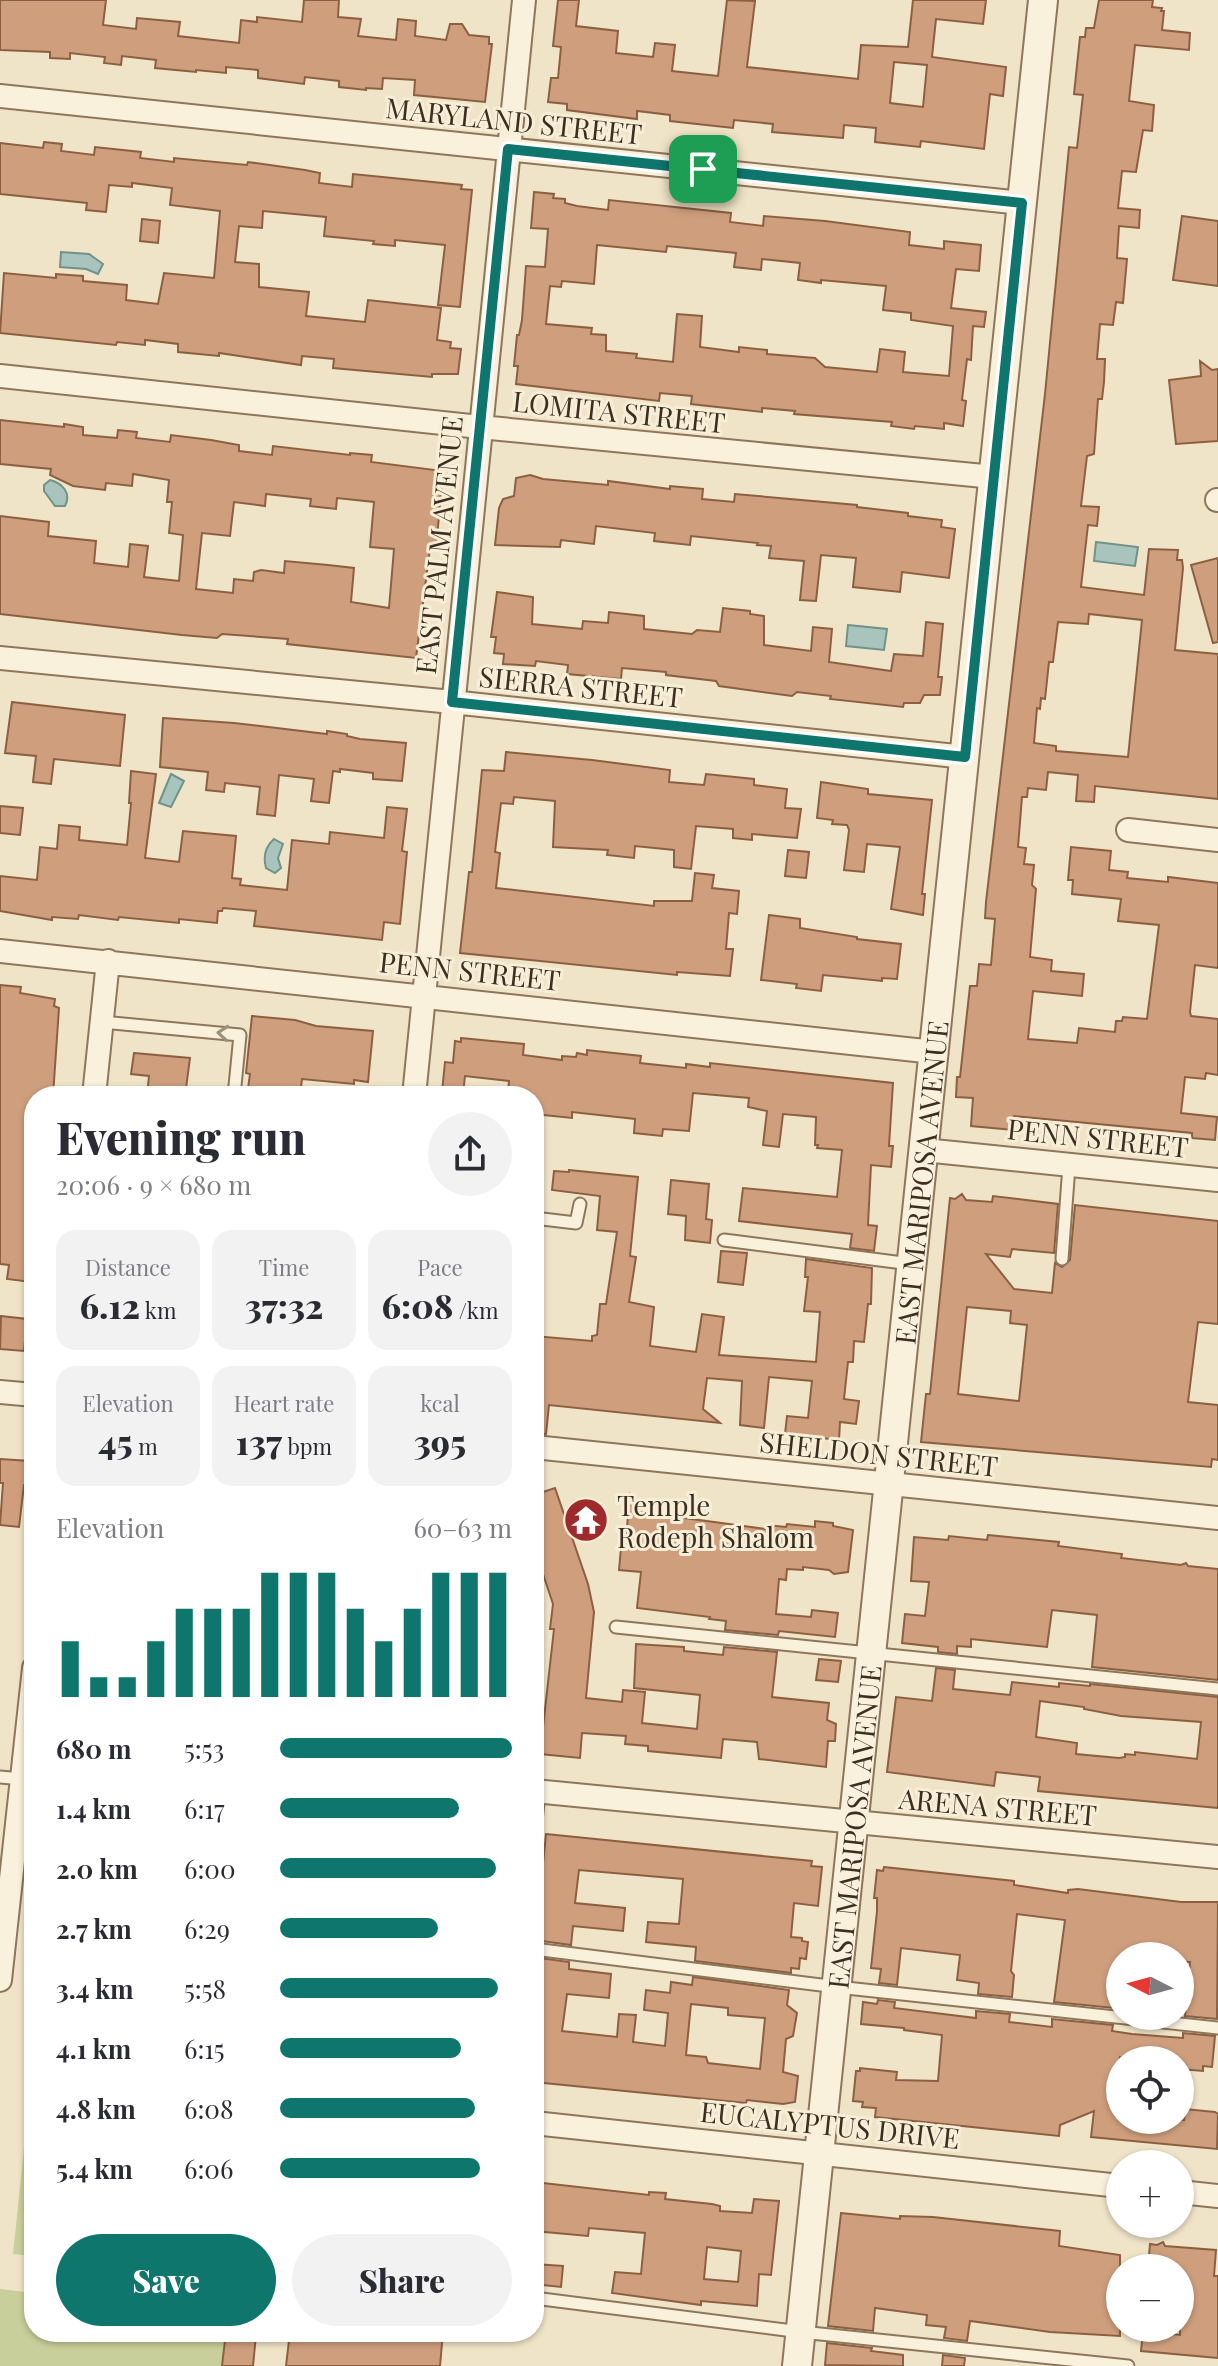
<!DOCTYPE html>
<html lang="en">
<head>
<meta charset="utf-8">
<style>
	:root { --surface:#fff; --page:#f2f2f3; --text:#2b2b33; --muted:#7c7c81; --accent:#0f766e }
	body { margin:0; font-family:"Playfair Display",serif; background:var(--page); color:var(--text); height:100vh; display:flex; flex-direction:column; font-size:30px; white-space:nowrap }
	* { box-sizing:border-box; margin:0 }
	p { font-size:26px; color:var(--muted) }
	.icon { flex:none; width:44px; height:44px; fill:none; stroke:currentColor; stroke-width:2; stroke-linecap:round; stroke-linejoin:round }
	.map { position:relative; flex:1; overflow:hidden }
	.sheet { position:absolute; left:24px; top:1086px; width:520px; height:1256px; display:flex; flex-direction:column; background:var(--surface); border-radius:32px; box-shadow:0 2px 6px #0004 }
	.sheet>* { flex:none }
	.needle { width:52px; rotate:276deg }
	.controls { position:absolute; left:1106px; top:1942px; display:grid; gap:16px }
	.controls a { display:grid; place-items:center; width:88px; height:88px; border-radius:50%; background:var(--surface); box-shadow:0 2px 6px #0004; font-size:40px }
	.pin { position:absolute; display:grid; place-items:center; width:68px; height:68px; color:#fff; margin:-34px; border-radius:16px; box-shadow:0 4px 12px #0006 }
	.round { display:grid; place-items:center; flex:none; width:84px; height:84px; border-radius:42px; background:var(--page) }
	.overview { display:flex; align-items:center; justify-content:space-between; height:136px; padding:0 32px }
	h1 { font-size:44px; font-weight:800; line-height:60px }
	.stats { display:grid; grid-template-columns:repeat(3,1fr); gap:12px; height:136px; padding:8px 32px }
	.stats div { display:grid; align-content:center; border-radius:20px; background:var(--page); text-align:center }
	.stats b { font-size:34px; font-weight:800 }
	.stats small { font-size:22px; font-weight:400 }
	.stats p { font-size:22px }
	.chart { height:224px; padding:16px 32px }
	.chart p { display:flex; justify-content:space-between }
	.chart svg { width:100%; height:144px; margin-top:8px; stroke:var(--accent); stroke-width:6 }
	.primary-button { display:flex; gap:16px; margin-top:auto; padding:16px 32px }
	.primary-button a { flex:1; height:92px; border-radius:48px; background:var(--accent); color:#fff; font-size:32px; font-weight:800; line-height:92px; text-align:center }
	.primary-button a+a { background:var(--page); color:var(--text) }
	ul { padding:0 32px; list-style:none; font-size:26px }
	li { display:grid; grid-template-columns:128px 96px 1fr; align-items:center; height:60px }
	li i { height:20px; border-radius:10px; background:var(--accent) }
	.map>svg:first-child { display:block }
</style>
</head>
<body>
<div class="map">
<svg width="1218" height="2366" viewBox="0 0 1218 2366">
	<rect width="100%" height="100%" fill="#f0e4c8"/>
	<path fill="#c9cf9b" d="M34,2051V2256L13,2254Z
		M0,2289L34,2293V2332H228L224,2366H0Z"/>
	<path fill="#a9c4bc" stroke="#6f938a" stroke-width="2" d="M61,252L89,254L103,264L98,274L86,269L60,267Z
		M50,480C62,483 72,493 65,506H55L44,491V485Z
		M1096,542L1138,547L1135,566L1094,561Z
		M848,625L887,629L884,650L846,646Z
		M171,774L184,781L171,807L159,803Z
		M274,839L283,844L278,858L281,868L275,873L266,868C263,857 265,847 274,839Z"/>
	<path fill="#cf9f7d" stroke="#8d5f41" stroke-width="2" fill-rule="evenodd" d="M0,0H106L103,25L136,29L137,18L180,22L178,36L239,43L241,20L257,22V17L302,22L304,0H339L338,17L361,19L358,36L396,40L398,19L416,21L415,36L446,40L450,24H462L469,35L489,37V44H492L485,102L414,95L415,80L383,78L382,89L366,88V90L339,87V81L305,77L304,84L258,78V70L226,67V73L196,70V72L155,68L156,60L122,56L121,65L104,63L105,57L70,53V59L50,58V52L0,50Z
		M558,0H579L576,26L618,31L616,53L653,57L655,43L675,45L672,71L718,76L727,0L755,1L747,67L858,79L861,45L908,47L913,0H986L983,24L936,19L932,57L1006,67L1003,96L990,94L984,149L921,141L920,147L875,142L876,128L844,125L843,138L772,132L773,124L734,120L733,128L670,121V115L637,111V119L567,110V104L548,102L551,78H558L561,47L553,46ZM894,62L927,65L923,107L890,103Z
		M1099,0H1153L1152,7L1162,8L1161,11H1164L1162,30L1190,33L1189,50L1135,45L1129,101L1154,105L1152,131L1143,130L1136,172L1122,171L1118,208L1140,210L1139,228L1119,226L1117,258L1127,259L1123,303L1116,302L1113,325L1100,324L1097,359H1105L1104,382L1102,399H1098L1094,454L1087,456L1081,506L1099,507L1097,526L1088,525L1081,587L1144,595L1149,549L1178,550L1177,560H1182L1183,568L1175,650L1218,654V799L1095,786L1094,802L1076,801L1078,775L1048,772L1046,790L1028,788L1027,797H1022L1018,847L1026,848L1024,864L1034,865L1032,885L1036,889L1030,957L1052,960L1051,971L1084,974L1082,996L1033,991L1028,1039L1077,1043L1079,1028L1115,1032L1116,1021H1122L1123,1017L1147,1019L1159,925L1118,921L1121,899L1072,894L1073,880H1068L1071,847L1111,851L1109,870L1128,872L1127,878L1168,882V877L1218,883V968L1195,965L1190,1012L1191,1016L1218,1019V1075L1206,1073L1205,1079L1185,1077L1181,1113L1217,1117L1215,1140L1192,1138V1133L1014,1116L1013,1130L971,1126L973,1098L956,1097L957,1077H960L970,986H977L979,964L991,965L995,919L985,918L986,902L1045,394L1069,147L1077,148L1083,95L1074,94L1080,37H1085L1086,28H1094ZM1089,614L1142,620L1128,757L1056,751V746L1034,743L1037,708L1040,709L1041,698L1045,699L1049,662H1053L1058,622L1088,624Z
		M44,142L62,144L61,151L94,155L95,147L141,152L140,158L174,162V158L247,165L248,162L305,170L320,173L319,183L352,187L353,174L462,185L461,189L472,190L460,307L438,305L445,245L395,240V246L373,244L374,241L324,236L326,217L263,211L262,228L239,226L235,262L259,264V287L309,292L306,316L365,322L368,300L441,308L437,340L451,342L450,348L461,349L458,374H432V377L333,368L334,359L302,356L301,365L219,353V356L178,352V344L145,340V345L117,342L116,345L0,333L4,273L56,278V274L83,276V281L127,285L126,300L158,304L164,273L214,278L220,211L170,205L172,188L132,183V187L109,185L106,212L86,210L87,203L0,194V143L43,148Z
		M534,192L554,194L553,198L565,199V203L577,206L608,210L609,200L731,213L730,222L763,226L764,216L825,221L910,232L909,245L944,249V241L981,245L979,271L956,269L951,308L986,312L984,327L973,326L971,360L967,359L962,400L966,401L963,426L944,423V429L915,426L914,429L891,426L892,422L794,414L795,411L762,408V412L691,404L692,396L660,393L659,401L516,384L518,366H514L517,335H519L522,320L526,266L545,267L548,229L531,228ZM597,245L666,252L667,246L736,253L734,267L761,270L762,259L800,263L798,280L821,283V280L886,286L883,310L911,313V320L953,326L949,376L903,372L905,352L880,349L877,372L825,367L815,358L767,354V350L739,347V352L700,347L702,316L677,314L673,362L636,358L637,354L606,351V335L591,334L592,328L546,324L550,286L561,287L562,281L594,284Z
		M1182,216L1218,221V286L1173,280Z
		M142,219L160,221L158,243L140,241Z
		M1200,361L1212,370L1218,369V441L1176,444L1169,380L1201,376Z
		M0,420L64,427V424L83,427V435L117,438L118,430L137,432L136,438L170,442L171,435L211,440L239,445V451L272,455L273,446L350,455V453L372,455L371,462L443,471L436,549L430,548L416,658L287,644L288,639L222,634L217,638L182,635L0,614V516L49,522L48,536L96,541L94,563L128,567L130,544L148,546L144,577L179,581L183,535L169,533L172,502H167L169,480L133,474L132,486L106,483L105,490L73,486L50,475L51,469L0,464ZM266,494L311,499L310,506L336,509L337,498L374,502L370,547L394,549L389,608L351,602L354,568L328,565L285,561L284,573L261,570L254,572L253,581L234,579L233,593L196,589L202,533L230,536L234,502L265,506Z
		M530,475L543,479L608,485V481L670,489V486L703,489L702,499L734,502L735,494L857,505V507L908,513V516L942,520L941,527L955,529L949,578L902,572L900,592L853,587L856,558L821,555L816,601L800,600L804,561L769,558L771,546L757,545L758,543L691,536L690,545L654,541L655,533L596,526L594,544L561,540L560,547L495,545L499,508L503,499L514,496L516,478Z
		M1218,558V642L1213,643L1191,565Z
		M497,592L533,597L532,624L582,629L583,621L608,623L609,612L644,616V629L692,634L697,630L720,632L723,608L750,611V614L764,616V645L811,651L813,627L832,629L829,662L891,671L894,654L923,656L926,622L943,624L938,677H942L940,695H924L920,703H904L903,707L830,699L831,696L797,692L792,696L719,686L716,681L666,675V672L622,668L621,679L567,674L568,665L536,661L535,666L503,664L504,654L494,653L496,637H491Z
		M12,702L125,715L120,766L54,759L51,784L33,782L36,756L5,753Z
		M163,718L234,723L327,734V731L347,734V736L360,739L406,743L402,781L373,779V773L340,769V772L333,771L329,803L311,801L314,779L279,775L275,816L257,814L260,787L225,783L224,792L206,790L208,772L160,767Z
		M506,752L592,760L670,770L669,782L704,785L706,774L754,779V785L787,789L785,808L801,809L797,838L752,834V840L733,838V829L696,826L691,869L674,867V850L635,846L634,858L607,855L608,850L553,847L555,801L514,797L513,804L501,803L495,852L500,853L496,888L654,906V901H692L695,873L714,875L712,888L739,891L737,914L729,913L726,949H733L730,976L677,972V975L460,953L469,872H472L482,770L504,771Z
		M131,771L156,774L145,858L179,862L183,831L236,836L232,878L241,879L240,885L287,890L292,840L329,844L330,832L384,838L387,807L407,809L402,851L407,852L400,924L384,922L382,940L254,926L256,911L223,908L222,911H218L217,923L179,919V923L119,917L118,920L79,915L78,919L52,917V920L0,911V876L37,880L40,847L57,849L59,825L80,827L79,840L127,845L131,803H129Z
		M821,782L868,789V794L932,800L922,894H925L923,915L891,909L900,847L867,844L864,872L844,870L849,830L847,825L832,824L833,820L817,818Z
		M0,806L23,808L20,835L0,833Z
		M788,850L809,852L806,878L785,876Z
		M769,915L800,919V928L857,937V939L901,944L897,979L882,978V981L823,975L821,991L796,988L797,984L761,980Z
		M0,985L21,987L20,993L55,999L54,1006L59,1008L53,1096H34V1270L31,1282L7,1279L9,1265L0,1264Z
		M252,1016L295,1020L316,1026L373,1031L368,1082L354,1080V1084L302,1079L300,1096H247L250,1074L246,1073Z
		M461,1038L524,1044L523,1055L562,1060V1056L576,1057L577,1053L587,1055V1050L641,1056L640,1063L686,1068V1064L710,1067V1063L893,1083L889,1146H893L891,1167L871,1165L868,1225L877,1226L874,1251L850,1248L852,1234L739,1221L743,1188L837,1197L842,1150L817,1148L818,1145H815L816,1117L783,1114L779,1147L763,1145L767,1111L748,1107L749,1098L693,1093L689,1131L663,1129L662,1136L634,1133L635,1119L572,1112V1118L534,1114V1096L508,1092L509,1081L465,1076L463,1094L442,1092L445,1062L453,1063L455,1041L461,1042Z
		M134,1053L190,1058L185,1096L147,1095L149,1076L131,1074Z
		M569,1170L638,1177L630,1256L636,1257L629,1302L654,1307L650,1346L696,1352L702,1314L724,1317L719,1355L816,1362L820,1312L804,1311L808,1277H805L806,1259L872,1268L871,1304H868L864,1342L854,1341L853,1362H848L844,1399L859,1401L856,1424L840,1422L839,1440L785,1434L787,1416L808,1418L812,1381L769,1377L764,1428L740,1425L742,1381L707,1378L703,1409L720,1423L549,1405L546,1434L534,1433V1336L592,1341V1336L597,1335L600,1304H606L617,1232L597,1230L600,1196L552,1190L554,1171L569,1172Z
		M671,1180L709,1184L706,1219L712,1220L710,1243L685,1240L686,1216L668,1214Z
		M962,1194L966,1200L992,1202L993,1196L1058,1204L1054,1253L1012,1249L1010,1257L986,1254L1014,1289L1052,1293L1055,1263L1062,1267L1070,1260L1075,1205L1218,1221V1324L1198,1322L1188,1402L1218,1405V1460L1212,1459L1211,1467L921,1442L926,1394H930L950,1198L955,1199ZM967,1307L1011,1311L1010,1323L1027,1325L1019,1401L958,1394Z
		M721,1251L747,1253L743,1285L718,1282Z
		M1,1316L27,1319L24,1351L0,1349Z
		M0,1459L30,1461L28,1485H24L19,1527L0,1525L3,1483H0Z
		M555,1488L588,1584L594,1612L586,1698L622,1702L623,1690L645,1692L642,1723L697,1729L700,1695L634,1688L636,1644L684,1647V1651L723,1655L724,1647L777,1652L772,1697L829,1703L827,1720L836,1724L835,1741H828L826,1767L759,1759L757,1742L723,1739L721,1758L648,1751V1746L625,1744L626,1736L582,1733L580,1758L540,1754L554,1629H550L553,1604L534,1547V1495Z
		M630,1495L640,1512L766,1529V1525L786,1527L787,1524L815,1527V1521L833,1523V1526L853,1530L848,1572L834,1574L829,1570L803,1567V1570L787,1569L786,1580L779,1579L776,1614L811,1617L812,1610L838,1613L835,1637L779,1631L778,1635L725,1630L726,1621L709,1619L710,1617L637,1608L641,1572L619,1570L621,1548H625Z
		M988,1535L1059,1542L1058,1546L1122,1554L1121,1558L1181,1565L1186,1563L1188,1566L1218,1569V1680L1092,1667L1097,1615L1052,1610L1047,1647L971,1639V1647L957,1646V1654L938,1652V1647L902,1643L905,1614L925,1616L929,1582L911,1581L914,1537L948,1540L949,1536L987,1540Z
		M819,1659L841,1661L838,1682L816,1680Z
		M936,1668L955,1670L953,1689L1010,1695L1012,1682L1059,1687V1683L1090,1686V1684L1218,1697V1808L1038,1791L1040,1777L996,1772L994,1786L887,1772L896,1697L932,1701ZM1040,1701L1084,1707V1709L1121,1716L1201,1722L1197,1759L1135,1752V1755L1125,1754V1757L1119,1758L1076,1754L1077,1743L1036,1737Z
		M546,1834L812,1861L811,1866L822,1867L818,1906L794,1903L791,1937L802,1938V1941L808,1942L806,1959L800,1958L799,1969L791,1968V1973L695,1961L696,1947L646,1942L648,1922L679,1924L683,1879L579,1870L575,1903L625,1908L623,1931L573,1926L571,1945L534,1940V1892L540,1893Z
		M884,1867L1014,1881V1885L1068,1893V1890L1078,1889L1181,1902H1218L1217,2019L1185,2016L1190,1962H1180V1956L1131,1950V1956H1120L1114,2008L1054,2002L1065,1920L1017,1914L1011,1971L1014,1975L1012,1997L978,1994L979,1983L957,1980L960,1955L901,1948L897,1985L879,1983L881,1969L871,1968L877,1911V1898H874L877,1870L883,1871Z
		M540,1958L569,1962V1969L611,1974L609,1998L567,1994L562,2031L617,2037L619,2014L636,2015L633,2042L665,2046L668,2013L644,2010L646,1990L670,1993L671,1982L692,1985L693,1977L789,1990L787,2005L797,2013L793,2036L786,2039L783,2072L798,2076L795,2102L783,2104L747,2100L746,2103L534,2082V1995ZM691,2004L728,2008V2015L765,2018L760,2069L708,2063L706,2057L686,2055Z
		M878,2000L895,2002L894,2008L976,2018V2011L1010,2014L1009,2022L1052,2027V2019L1113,2025L1112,2031L1132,2034L1183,2038V2033L1215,2036L1212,2067L1203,2066V2071L1180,2069V2060L1120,2057V2120H1184L1185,2109L1215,2112L1218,2114L1217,2149L1091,2137L1094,2111L1060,2125L1059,2136L875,2117L876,2108L862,2107L863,2102L853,2101L856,2071H860V2068L897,2072L896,2080L938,2081L942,2035L904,2030V2028L861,2024L863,2002L877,2004Z
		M534,2182L649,2195V2192L666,2193L665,2199L712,2204L720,2206V2211L752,2213L754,2199L779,2201L771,2275L759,2274L757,2306L701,2301V2305L612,2293L615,2272L641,2274L645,2233L589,2228L588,2236L534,2231ZM707,2247L741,2251L738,2282L704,2279Z
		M841,2213L900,2219V2216L933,2217L1060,2231L1059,2246L1120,2255V2336L1050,2332L970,2321L967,2341L944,2338L946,2327L926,2325L927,2315L875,2308L873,2331L828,2326Z
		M1163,2242L1165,2246L1216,2250L1214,2276H1218V2358L1141,2351L1143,2331L1180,2335V2268H1148L1150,2244L1157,2245Z
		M534,2264L563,2266L561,2287L534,2284Z
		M226,2332L256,2335L253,2366H222Z
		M290,2332H443L440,2366H286Z
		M827,2343L872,2348L871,2351L903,2355V2366L825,2365Z
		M943,2355L965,2358L964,2366H942Z"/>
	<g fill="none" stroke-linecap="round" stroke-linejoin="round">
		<g stroke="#8d765c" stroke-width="15">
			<path id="service" d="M102,1022L240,1035L234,1096
				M534,1218L576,1223L580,1204
				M724,1240L911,1264
				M1062,1259L1069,1166
				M616,1627L1218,1689
				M0,1777L22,1779
				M534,1842L539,1792
				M534,1949L837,1987L1218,2028
				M534,2298L801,2332L1128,2366"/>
		</g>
		<g stroke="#8d765c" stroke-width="26">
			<path id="minor" d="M0,96L1022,203
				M0,376L480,427L994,477
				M1217,500H1218
				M0,658L452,702L965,757
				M1128,830L1218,840
				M0,951L934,1052
				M94,1096L108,961
				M414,1096L524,0
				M924,1150L1218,1180
				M0,1392L34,1395
				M534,1447L1218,1518
				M534,1791L1218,1857
				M0,1980L34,1668
				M534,2123L1120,2186
				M1180,2192L1218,2196"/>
		</g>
		<g stroke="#8d765c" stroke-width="32">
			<g id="tertiary">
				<path id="s1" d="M797,2366L1043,0"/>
			</g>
		</g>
		<use href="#service" stroke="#faf1dc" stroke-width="11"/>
		<use href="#minor" stroke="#faf1dc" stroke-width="22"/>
		<use href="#tertiary" stroke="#faf1dc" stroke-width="28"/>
	</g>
	<defs><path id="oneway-chevron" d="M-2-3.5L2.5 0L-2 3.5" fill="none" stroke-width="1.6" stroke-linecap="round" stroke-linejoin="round" transform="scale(2)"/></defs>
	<use stroke="#9c907e" href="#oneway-chevron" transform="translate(223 1033) rotate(-175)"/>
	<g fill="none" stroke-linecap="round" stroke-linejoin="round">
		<g stroke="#fff" stroke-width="16">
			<path id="route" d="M508,149L1022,203L965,757L452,702Z"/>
		</g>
		<use href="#route" stroke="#0f766e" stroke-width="10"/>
	</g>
	<defs>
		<g id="temple-disc" transform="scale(2.3)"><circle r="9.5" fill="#9e2a2b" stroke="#f7eed8"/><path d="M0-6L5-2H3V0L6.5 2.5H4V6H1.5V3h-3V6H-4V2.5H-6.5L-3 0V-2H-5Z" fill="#fff"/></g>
	</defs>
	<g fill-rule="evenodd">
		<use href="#temple-disc" x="586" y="1520"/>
	</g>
	<g text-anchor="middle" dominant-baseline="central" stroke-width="6" stroke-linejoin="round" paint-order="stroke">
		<g font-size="28" fill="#3d2e20" stroke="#f7eed8">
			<text transform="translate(514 120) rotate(6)">MARYLAND STREET</text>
			<text transform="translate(619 411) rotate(6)">LOMITA STREET</text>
			<text transform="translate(438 545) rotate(-84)">EAST PALM AVENUE</text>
			<text transform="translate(581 686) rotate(6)">SIERRA STREET</text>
			<text transform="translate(470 970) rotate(6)">PENN STREET</text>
			<text transform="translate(1098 1137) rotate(6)">PENN STREET</text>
			<text stroke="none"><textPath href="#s1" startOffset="1190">EAST MARIPOSA AVENUE</textPath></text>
			<text transform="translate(879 1453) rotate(6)">SHELDON STREET</text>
			<text transform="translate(998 1806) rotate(5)">ARENA STREET</text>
			<text stroke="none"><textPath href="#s1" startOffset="542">EAST MARIPOSA AVENUE</textPath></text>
			<text transform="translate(830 2124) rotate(6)">EUCALYPTUS DRIVE</text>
		</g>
		<g font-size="28" fill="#3d2e20" stroke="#f7eed8" text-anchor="start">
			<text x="617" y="1504">Temple<tspan x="617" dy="32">Rodeph Shalom</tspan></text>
		</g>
	</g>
</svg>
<div class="controls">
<a><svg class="needle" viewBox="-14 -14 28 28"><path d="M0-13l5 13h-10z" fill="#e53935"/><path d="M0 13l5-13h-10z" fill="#7c7c81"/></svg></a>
<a><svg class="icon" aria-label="locate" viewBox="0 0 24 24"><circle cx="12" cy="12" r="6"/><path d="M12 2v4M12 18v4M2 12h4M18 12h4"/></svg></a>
<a>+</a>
<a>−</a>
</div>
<div class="pin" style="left:703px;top:169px;background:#1e9e55"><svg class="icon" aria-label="arrive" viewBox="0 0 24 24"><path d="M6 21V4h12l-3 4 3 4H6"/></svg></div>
<section class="sheet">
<div class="overview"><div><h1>Evening run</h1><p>20:06 · 9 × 680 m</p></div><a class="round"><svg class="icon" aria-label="share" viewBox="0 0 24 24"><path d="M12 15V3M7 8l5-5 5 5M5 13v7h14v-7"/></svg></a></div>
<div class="stats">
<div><p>Distance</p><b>6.12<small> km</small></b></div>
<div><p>Time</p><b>37:32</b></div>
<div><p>Pace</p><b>6:08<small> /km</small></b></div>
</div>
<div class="stats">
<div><p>Elevation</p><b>45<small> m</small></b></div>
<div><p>Heart rate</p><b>137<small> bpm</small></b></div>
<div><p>kcal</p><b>395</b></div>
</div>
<div class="chart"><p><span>Elevation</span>60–63 m</p>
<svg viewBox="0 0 160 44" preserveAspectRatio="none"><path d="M5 44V27M15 44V38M25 44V38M35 44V27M45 44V17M55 44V17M65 44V17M75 44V6M85 44V6M95 44V6M105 44V17M115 44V27M125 44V17M135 44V6M145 44V6M155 44V6"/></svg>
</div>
<ul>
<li><b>680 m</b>5:53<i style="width:100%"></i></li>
<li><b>1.4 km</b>6:17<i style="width:77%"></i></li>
<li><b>2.0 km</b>6:00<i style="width:93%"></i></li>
<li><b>2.7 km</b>6:29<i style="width:68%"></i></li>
<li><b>3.4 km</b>5:58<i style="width:94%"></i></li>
<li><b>4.1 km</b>6:15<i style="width:78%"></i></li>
<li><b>4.8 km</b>6:08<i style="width:84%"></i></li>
<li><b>5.4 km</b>6:06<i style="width:86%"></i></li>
</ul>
<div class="primary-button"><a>Save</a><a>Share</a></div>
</section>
</div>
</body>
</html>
